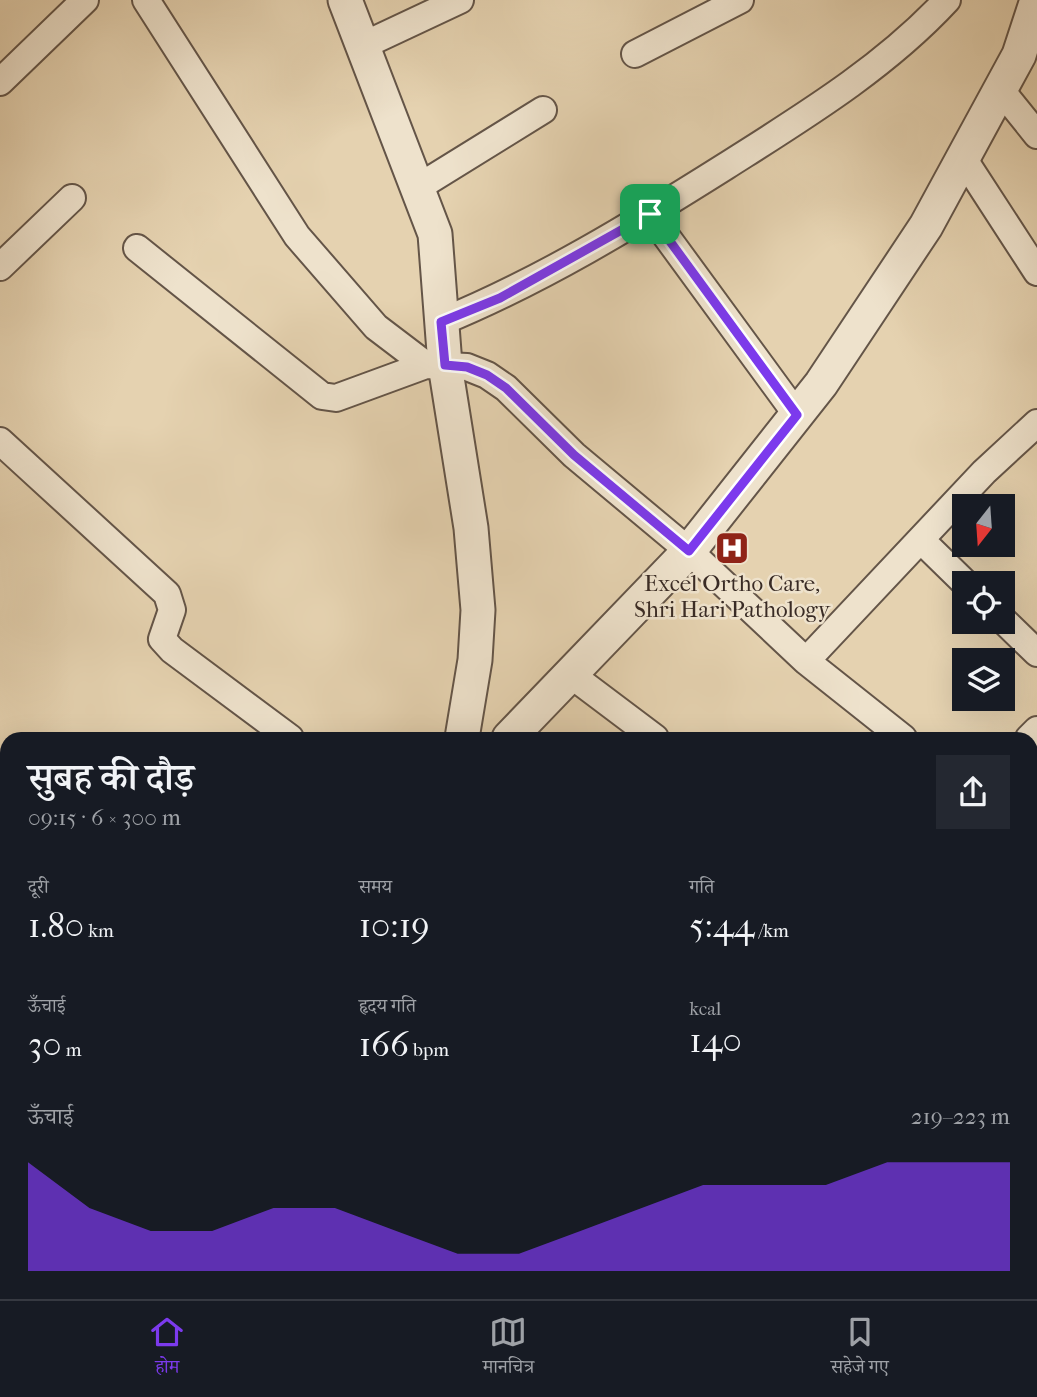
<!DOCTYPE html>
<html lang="hi">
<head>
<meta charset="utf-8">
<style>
	:root { --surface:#171b24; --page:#242831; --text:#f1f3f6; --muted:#9ea1a6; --line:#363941; --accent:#7c3aed }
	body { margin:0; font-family:"IM FELL French Canon","Noto Serif Devanagari",serif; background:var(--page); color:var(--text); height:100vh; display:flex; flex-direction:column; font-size:26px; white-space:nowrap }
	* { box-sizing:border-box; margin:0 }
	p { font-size:23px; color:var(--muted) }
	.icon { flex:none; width:38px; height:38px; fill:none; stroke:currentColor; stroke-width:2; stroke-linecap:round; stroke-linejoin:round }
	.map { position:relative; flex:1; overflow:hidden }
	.panel { position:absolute; left:0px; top:732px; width:1038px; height:569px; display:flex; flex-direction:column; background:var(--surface); border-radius:21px 21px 0 0; box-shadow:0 7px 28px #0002 }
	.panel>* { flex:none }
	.needle { width:46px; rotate:197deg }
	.buttons { position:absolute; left:952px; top:494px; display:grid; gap:14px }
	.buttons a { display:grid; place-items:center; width:63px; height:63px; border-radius:0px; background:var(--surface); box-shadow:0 7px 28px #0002; font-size:35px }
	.pin { position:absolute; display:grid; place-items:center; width:60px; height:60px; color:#fff; margin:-30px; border-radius:14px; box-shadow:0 4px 10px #0006 }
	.round { display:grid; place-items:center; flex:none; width:74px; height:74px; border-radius:0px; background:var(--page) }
	.summary { display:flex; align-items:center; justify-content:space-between; height:119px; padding:0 28px }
	h1 { font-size:38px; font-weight:600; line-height:52px }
	.figures { display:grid; grid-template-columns:repeat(3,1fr); gap:10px; height:119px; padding:7px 28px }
	.figures div { display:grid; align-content:center }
	.figures b { font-size:35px; font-weight:600 }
	.figures small { font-size:19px; font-weight:400 }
	.figures p { font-size:19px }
	.chart { height:196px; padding:14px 28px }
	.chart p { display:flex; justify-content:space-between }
	.chart svg { width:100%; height:126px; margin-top:7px; fill:var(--accent); opacity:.7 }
	.tabs { display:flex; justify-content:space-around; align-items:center; height:98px; border-top:2px solid var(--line); background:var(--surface); font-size:19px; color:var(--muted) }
	.tabs a { display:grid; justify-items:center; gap:4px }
	.tabs .active { color:var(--accent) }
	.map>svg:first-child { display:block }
</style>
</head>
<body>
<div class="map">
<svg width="1037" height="1299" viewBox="0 0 1037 1299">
	<rect width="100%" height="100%" fill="#e5d2b0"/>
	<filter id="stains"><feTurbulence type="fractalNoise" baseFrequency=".00286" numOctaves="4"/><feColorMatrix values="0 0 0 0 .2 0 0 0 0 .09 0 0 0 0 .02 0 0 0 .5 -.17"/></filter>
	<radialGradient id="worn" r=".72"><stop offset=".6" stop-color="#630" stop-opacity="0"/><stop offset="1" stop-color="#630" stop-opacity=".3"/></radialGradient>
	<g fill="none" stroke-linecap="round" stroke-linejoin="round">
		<g stroke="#645548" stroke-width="18">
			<path id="service" d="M286,1293L295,1299"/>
		</g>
		<g stroke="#645548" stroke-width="30">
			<path id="minor" d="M146,0L297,236L376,327L426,365L467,367L487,375L506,388L574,455L689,551L806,661L903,738
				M362,46L460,0
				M635,54L740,0
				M0,82L85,0
				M1000,89L1037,135
				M963,158L1037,272
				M417,188L543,110
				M650,214L797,415
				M137,248L322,396L336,398L426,365
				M0,267L72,198
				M441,322C541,281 634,224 726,166C803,117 884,68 947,0
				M0,441L167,594L172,610L162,639L172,650L290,738
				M921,540L965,583
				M1003,620L1037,653
				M806,661L984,472L1037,423
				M570,674L655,738
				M1029,738L1037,730
				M1031,850L1037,856
				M0,947L7,952
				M1031,1058L1037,1065
				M0,1077L7,1083
				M0,1212L7,1216
				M662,1293L667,1299
				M844,1293L847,1299
				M993,1299L1037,1294"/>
		</g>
		<g stroke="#645548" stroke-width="37">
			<path id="tertiary" d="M345,0L435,234L445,365L471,528L478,610L475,660L462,738
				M509,738L689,551L821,384L926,226L1019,55L1037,0
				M0,1269L7,1262
				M429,1299L430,1293"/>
		</g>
		<use href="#service" stroke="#eee2cc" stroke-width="14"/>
		<use href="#minor" stroke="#eee2cc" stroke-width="26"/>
		<use href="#tertiary" stroke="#eee2cc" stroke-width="33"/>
	</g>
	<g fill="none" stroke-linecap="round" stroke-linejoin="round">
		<g stroke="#fff" stroke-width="14">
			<path id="route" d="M650,214L797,415L689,551L574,455L506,388L487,375L467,367L445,365L441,322L500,298Z"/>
		</g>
		<use href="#route" stroke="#7c3aed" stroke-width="9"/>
	</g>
	<defs>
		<g id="hospital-square" transform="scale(1.75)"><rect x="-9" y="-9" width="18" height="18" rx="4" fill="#8f2418" stroke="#eee2cc"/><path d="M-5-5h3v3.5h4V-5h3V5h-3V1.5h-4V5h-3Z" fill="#fff"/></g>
	</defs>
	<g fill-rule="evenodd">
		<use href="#hospital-square" x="732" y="548"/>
	</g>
	<g text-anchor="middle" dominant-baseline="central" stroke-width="5" stroke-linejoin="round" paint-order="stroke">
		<g font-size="23" fill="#392b25" stroke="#eee2cc">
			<text x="732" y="583">Excel Ortho Care,<tspan x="732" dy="26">Shri Hari Pathology</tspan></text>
		</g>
	</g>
	<rect width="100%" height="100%" filter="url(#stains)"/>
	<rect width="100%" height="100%" fill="url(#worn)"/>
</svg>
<div class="buttons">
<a><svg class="needle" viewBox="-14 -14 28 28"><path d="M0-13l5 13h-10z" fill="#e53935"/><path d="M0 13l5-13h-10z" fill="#9ea1a6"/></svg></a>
<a><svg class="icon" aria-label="locate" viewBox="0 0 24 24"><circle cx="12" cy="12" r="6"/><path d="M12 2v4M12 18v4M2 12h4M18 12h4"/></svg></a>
<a><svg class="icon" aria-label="layers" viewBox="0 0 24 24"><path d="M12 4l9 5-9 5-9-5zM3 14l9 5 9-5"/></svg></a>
</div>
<div class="pin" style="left:650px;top:214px;background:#1e9e55"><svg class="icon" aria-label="arrive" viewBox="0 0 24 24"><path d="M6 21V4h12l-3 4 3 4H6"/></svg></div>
<section class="panel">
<div class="summary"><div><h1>सुबह की दौड़</h1><p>09:15 · 6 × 300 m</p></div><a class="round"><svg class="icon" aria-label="share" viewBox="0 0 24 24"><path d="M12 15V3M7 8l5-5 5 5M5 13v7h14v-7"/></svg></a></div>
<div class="figures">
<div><p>दूरी</p><b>1.80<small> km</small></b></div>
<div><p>समय</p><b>10:19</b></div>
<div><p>गति</p><b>5:44<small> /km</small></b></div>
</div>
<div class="figures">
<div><p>ऊँचाई</p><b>30<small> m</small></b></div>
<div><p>हृदय गति</p><b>166<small> bpm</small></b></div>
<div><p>kcal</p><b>140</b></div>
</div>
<div class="chart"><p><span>ऊँचाई</span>219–223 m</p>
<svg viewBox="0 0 160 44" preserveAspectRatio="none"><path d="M0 44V6L10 22L20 30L30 30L40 22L50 22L60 30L70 38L80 38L90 30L100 22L110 14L120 14L130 14L140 6L150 6L160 6V44z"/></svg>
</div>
</section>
</div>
<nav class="tabs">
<a class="active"><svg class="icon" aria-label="home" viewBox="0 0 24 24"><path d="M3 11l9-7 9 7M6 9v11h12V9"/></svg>होम</a>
<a><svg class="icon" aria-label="map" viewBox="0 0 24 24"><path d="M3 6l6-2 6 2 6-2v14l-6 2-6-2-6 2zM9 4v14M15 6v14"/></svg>मानचित्र</a>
<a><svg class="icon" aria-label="saved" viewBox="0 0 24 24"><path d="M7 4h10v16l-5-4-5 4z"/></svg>सहेजे गए</a>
</nav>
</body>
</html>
